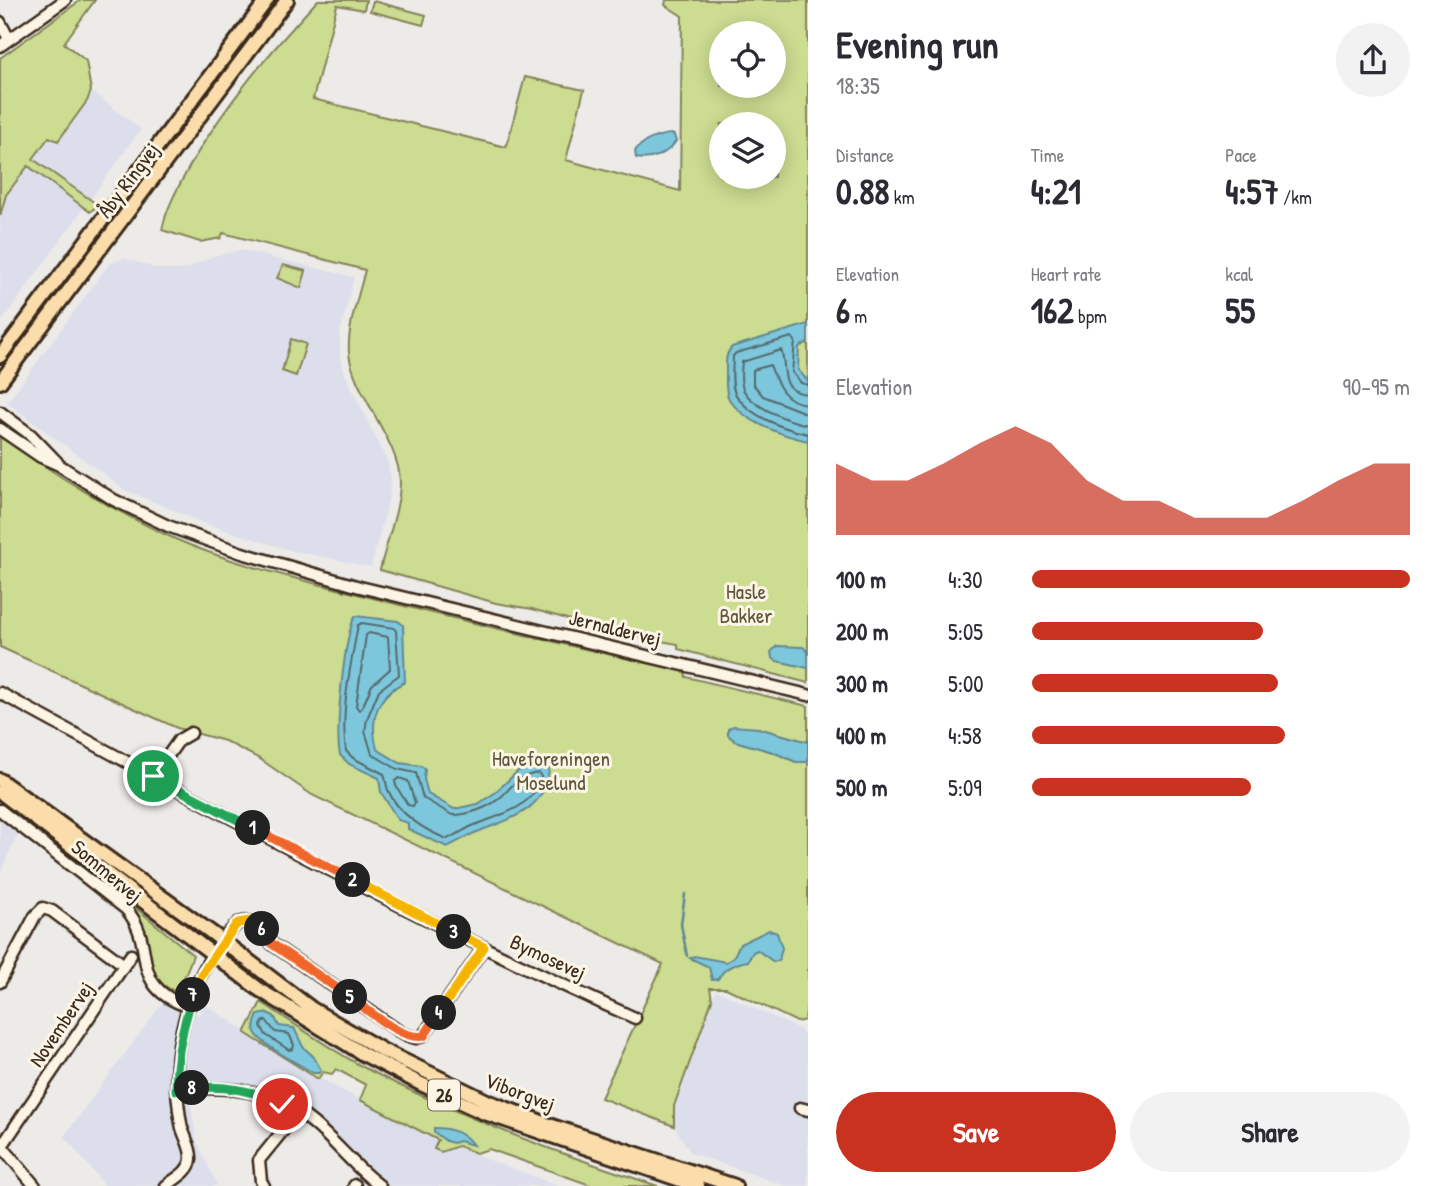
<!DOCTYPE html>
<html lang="en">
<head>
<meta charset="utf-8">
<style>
	:root { --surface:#fff; --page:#f2f2f3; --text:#2b2b33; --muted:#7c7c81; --accent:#c8321e }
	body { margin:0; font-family:"Patrick Hand",sans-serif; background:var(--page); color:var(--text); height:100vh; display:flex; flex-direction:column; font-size:26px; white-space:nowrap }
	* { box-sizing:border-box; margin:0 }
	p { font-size:23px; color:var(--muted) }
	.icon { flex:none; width:38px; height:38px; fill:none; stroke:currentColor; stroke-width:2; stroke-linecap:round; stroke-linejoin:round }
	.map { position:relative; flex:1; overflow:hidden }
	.panel { display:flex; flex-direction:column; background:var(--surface); width:630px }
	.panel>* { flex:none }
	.buttons { position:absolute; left:709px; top:21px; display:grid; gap:14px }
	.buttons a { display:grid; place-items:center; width:77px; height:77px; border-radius:50%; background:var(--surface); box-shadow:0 4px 18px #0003; font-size:35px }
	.pin { position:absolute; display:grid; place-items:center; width:60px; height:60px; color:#fff; margin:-30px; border:4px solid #fff; border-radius:50%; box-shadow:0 2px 7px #0007 }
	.km { position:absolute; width:35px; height:35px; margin:-18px; border-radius:50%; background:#222; color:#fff; font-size:19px; line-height:35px; text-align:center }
	.round { display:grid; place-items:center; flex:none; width:74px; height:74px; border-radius:37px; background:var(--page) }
	.headline { display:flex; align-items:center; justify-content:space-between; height:119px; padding:0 28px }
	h1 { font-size:38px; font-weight:700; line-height:52px }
	.stats { display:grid; grid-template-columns:repeat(3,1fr); gap:10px; height:119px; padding:7px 28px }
	.stats div { display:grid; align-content:center }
	.stats b { font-size:35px; font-weight:700 }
	.stats small { font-size:19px; font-weight:400 }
	.stats p { font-size:19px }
	.chart { height:196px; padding:14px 28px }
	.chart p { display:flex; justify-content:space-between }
	.chart svg { width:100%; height:126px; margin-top:7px; fill:var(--accent); opacity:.7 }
	.button { display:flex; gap:14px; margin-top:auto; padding:14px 28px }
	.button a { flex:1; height:80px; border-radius:42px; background:var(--accent); color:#fff; font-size:28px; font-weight:700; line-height:80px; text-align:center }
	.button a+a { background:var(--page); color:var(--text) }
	ul { padding:0 28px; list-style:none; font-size:23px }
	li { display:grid; grid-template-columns:112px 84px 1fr; align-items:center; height:52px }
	li i { height:18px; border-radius:9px; background:var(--accent) }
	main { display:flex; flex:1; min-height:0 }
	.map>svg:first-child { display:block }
</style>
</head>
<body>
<main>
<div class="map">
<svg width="808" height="1186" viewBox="0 0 808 1186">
	<rect width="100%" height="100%" fill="#edebe8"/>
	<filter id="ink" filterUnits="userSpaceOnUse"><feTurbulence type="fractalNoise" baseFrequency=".0143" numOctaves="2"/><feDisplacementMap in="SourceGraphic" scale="14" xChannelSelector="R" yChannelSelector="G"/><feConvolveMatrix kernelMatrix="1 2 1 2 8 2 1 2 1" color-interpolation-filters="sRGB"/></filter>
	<g filter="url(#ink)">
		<path fill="#dcdfeb" d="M91,91L141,129L0,324V216L6,195L50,137L87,101Z
			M241,250L354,277L340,333V354L345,374L388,463L391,479L389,498L371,567L293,551L206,524L125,490L7,403L109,264L124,258L158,269L175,270L187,269L213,256Z
			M0,805L23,823L0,873Z
			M716,990L801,1030L808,1041V1186H786L691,1153L674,1126V1106Z
			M163,1002L199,1015L204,1004L313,1074L396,1120L456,1147L559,1186H373L354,1171L320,1135L302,1121L280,1108L260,1100L219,1092L189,1094L197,1142L218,1186H105L64,1136Z"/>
		<path fill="#ccdc91" stroke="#848358" stroke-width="2" fill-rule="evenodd" d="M81,0H95L64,43L86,61L91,91L87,101L58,141L49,137L33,159L98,205L90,212L28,166L6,195L0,216V58Z
			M273,0H276L233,58L209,96L0,375V371L49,305L74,265Z
			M318,0H366L364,10L337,5L313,99L506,147L525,77L584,90L566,160L680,191L682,16L665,5L666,0H808V683L678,649V644L616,633L532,609L496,603L380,570C386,543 400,508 400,482C400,442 353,393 349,353C347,326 359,296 365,270L223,233L221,238L200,242L162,230C167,205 180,184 192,162C227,102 271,51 318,0ZM721,33H774V86H721ZM721,124H774V177H721Z
			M373,1L426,15L423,25L370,11Z
			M283,265L306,271L301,288L277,278Z
			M291,339L306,344L296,376L282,371Z
			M0,436C56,475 111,510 173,538C231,564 299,579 361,595C468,623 577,647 685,672L686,677L808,706V742L758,728L735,741L773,752L796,762H808V995L805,1020L797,1022L726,988H710L712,1000L674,1106V1126L601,1098L663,964L312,795L260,759L225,741L177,728L0,647Z
			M130,903L193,955L179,991C164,991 155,976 151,963H149L143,925L129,905Z
			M261,1002C295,1024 329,1049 365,1068C459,1117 557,1153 658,1186H593L489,1149L476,1153L458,1146L441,1152L434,1149L438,1140L360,1100L366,1085L336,1069L332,1074L323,1072L318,1079L245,1033Z"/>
		<path fill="#7dc7dd" stroke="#638891" stroke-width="2" d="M671,134L674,135L676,141C668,154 651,161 636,158L635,151C642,141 658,135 671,134Z
			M808,324V342L799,347L798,370L808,381V441C781,435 744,422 729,399C725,392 726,379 726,372C726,362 725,354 732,347Z
			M355,616L398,621L403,625L405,682C377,695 369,719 377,749L400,763L421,766L425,769L424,779L428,794L454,809L478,804L496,792L519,770L546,764L549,768C546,811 511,818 477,832C467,836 457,842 447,847L408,829V823L398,820L381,792L379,778L349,764L340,755C335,730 344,638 355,616Z
			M777,646L803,647L808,652V668L777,661L772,658L771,652Z
			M733,726L758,728L808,742V762H796L773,752L735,741L728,735V729Z
			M769,930L777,933L782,948L779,960L774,962L757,950L753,952L748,961C736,963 724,967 718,979L712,980L709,967L690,958L694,956L726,962L733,958L740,944Z
			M267,1013L274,1016L279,1026L294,1028L303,1047L313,1056L321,1070L319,1073H313C299,1064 261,1045 255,1032C253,1026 255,1021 258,1015Z
			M434,1128C449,1128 464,1132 473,1145L459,1141L453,1143L446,1141L434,1132Z"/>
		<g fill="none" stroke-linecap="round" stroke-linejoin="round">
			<path stroke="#55696a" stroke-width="2" d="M808,385L801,383L792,372L795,341L792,337L736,353L733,356C733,366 730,386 736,395C749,416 784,429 808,434
				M808,394C777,392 788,367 781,350L742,362C741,370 740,384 744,391C754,408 789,421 808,425
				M808,404C784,403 777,384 770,365L753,370V384L763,396L808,414
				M362,623L394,628L396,631L399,675L379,690L367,719L365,731L372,754L397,769L416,773L423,798L452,815C469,815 489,808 502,796C516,782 518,776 539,773L541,777C533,809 499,815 472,826C464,830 456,835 447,839C424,830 398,814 388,790C386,785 386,779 384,774L353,758L346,751C340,713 351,663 358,625Z
				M369,633L388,637L390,669L372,685L362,708L359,710L356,706L366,635Z
				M399,778L408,781L415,803L413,806L408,805L396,786L395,781Z
				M266,1020L275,1032L289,1034L294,1045L293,1049L289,1050L266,1035L261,1026L263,1022Z"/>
			<path stroke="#638891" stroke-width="2.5" d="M685,894L681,924L687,956"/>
			<g stroke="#3b2a1e" stroke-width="15">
				<path id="minor" d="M0,22L9,39
					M0,46L65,0
					M0,412L31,435L57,462
					M0,429L41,457L59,465L114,500L168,526L242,553L360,587L808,695
					M0,693C209,807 418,921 635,1018
					M153,777L179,740L191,733
					M0,810L126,909C159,947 125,985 189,1007
					M0,982L35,916L43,908L52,911L124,965
					M176,1090C227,1085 272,1089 313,1123C337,1143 355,1168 380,1186
					M800,1108L808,1110
					M0,1144L35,1186
					M0,1149L131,955
					M166,1186C174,1179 190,1172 191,1159C192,1149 185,1138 182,1128C180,1120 179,1111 178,1102C170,1042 194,966 238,923C257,917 262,930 272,944L403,1034L416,1038L423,1036L484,947
					M264,1186L261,1181L259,1160L298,1112
					M354,1186L355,1185"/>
			</g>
			<g stroke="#3b2a1e" stroke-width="18">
				<path id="major" d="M0,356L267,0
					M0,382L287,0
					M0,780L212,933L312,1009L382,1050L487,1101L552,1126L735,1186
					M0,792L260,990L363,1054L421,1084L482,1112L698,1186"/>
			</g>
			<use href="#minor" stroke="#fcf5e5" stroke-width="10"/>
			<use href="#major" stroke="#fbddab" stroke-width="12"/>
		</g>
	</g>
	<g fill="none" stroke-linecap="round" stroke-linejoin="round" filter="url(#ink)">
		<g stroke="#fff" stroke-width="14">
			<path id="split-1" d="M153,776L253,828"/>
		</g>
		<g stroke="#fff" stroke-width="14">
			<path id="split-2" d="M253,828L353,880"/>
		</g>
		<g stroke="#fff" stroke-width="14">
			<path id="split-3" d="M353,880L454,932"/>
		</g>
		<g stroke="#fff" stroke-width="14">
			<path id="split-4" d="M439,1013L484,947L454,932"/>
		</g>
		<g stroke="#fff" stroke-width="14">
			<path id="split-5" d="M350,997C368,1010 402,1041 424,1036L439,1013"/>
		</g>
		<g stroke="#fff" stroke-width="14">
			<path id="split-6" d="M262,929L272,944L350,997"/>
		</g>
		<g stroke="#fff" stroke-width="14">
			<path id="split-7" d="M193,995L203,972L235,926L238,923L250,921L262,929"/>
		</g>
		<g stroke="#fff" stroke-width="14">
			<path id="split-8" d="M192,1088L176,1090C176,1056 182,1027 193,995"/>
		</g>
		<g stroke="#fff" stroke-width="14">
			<path id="split-9" d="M192,1088C224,1085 254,1090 282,1104"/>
		</g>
		<use href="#split-1" stroke="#22a559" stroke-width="9"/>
		<use href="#split-2" stroke="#f0652b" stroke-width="9"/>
		<use href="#split-3" stroke="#f5b400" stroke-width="9"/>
		<use href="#split-4" stroke="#f5b400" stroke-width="9"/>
		<use href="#split-5" stroke="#f0652b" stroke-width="9"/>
		<use href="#split-6" stroke="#f0652b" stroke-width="9"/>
		<use href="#split-7" stroke="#f5b400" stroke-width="9"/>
		<use href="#split-8" stroke="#22a559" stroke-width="9"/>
		<use href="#split-9" stroke="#22a559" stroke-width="9"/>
	</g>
	<g text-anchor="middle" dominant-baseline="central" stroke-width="6" stroke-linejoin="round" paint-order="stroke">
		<rect fill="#fcf5e5" stroke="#75675a" stroke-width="2" x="428" y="1079.5" width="32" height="31" rx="5"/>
		<g font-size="19" font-weight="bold" fill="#3b2a1e">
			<text x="444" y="1095">26</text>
		</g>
		<g font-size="21" fill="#3b2a1e" stroke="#fcf5e5">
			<text transform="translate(128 180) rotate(-53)">Åby Ringvej</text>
			<text transform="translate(615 628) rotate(14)">Jernaldervej</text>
			<text transform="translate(107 871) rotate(40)">Sommervej</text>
			<text transform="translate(548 957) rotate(25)">Bymosevej</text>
			<text transform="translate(61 1024) rotate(-56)">Novembervej</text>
			<text transform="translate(520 1092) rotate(21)">Viborgvej</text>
		</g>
		<g font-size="21" fill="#5f563b" stroke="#fcf5e5">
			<text x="746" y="591">Hasle<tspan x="746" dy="24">Bakker</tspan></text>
			<text x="551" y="758">Haveforeningen<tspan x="551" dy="24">Moselund</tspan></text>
		</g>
	</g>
</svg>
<div class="buttons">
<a><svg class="icon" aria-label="locate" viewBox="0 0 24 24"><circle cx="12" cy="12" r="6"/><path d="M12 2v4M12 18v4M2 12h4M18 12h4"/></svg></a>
<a><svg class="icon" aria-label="layers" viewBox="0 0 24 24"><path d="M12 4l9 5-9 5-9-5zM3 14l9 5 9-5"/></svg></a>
</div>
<div class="pin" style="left:153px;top:776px;background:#1e9e55"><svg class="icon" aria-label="arrive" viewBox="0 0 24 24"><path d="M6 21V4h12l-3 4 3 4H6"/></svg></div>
<div class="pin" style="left:282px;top:1104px;background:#d93025"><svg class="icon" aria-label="check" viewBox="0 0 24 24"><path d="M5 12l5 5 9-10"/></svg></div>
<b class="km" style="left:253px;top:828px">1</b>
<b class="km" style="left:353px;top:880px">2</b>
<b class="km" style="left:454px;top:932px">3</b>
<b class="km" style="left:439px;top:1013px">4</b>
<b class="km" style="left:350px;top:997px">5</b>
<b class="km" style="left:262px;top:929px">6</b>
<b class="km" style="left:193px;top:995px">7</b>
<b class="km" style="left:192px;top:1088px">8</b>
</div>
<section class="panel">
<div class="headline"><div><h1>Evening run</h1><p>18:35</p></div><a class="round"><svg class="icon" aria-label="share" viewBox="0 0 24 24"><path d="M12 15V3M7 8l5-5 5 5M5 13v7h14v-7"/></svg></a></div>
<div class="stats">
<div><p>Distance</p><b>0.88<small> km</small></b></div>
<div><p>Time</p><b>4:21</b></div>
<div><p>Pace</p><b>4:57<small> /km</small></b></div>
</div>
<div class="stats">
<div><p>Elevation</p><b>6<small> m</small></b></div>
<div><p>Heart rate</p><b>162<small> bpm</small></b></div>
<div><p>kcal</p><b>55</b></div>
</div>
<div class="chart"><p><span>Elevation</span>90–95 m</p>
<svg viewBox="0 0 160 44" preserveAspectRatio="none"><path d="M0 44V19L10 25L20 25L30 19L40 12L50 6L60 12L70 25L80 32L90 32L100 38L110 38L120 38L130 32L140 25L150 19L160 19V44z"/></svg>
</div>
<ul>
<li><b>100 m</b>4:30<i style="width:100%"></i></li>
<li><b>200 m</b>5:05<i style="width:61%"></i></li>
<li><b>300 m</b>5:00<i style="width:65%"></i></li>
<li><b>400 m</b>4:58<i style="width:67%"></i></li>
<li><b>500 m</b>5:09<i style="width:58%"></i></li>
</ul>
<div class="button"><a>Save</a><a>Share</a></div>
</section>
</main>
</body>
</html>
